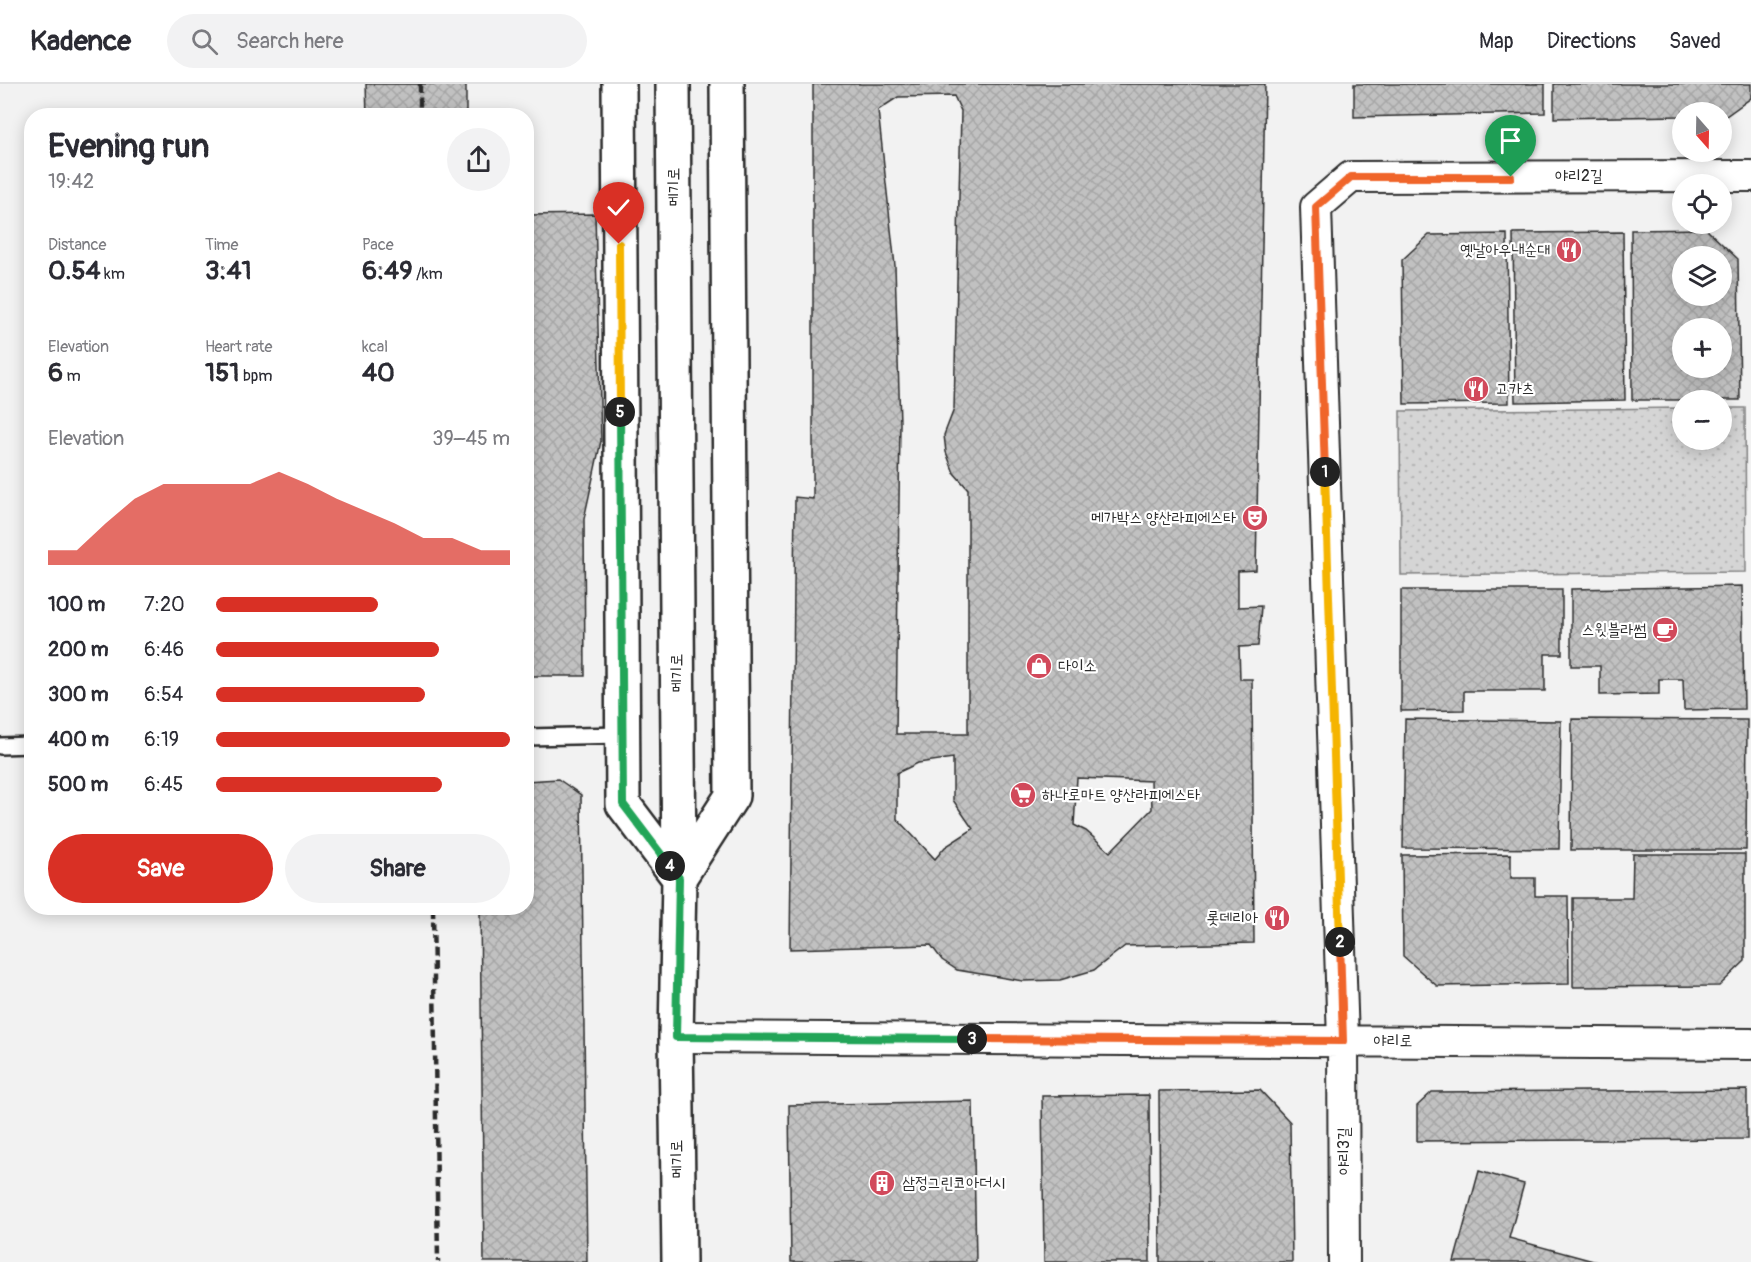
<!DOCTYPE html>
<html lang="en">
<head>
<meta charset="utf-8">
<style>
	:root { --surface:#fff; --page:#f2f2f3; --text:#2b2b33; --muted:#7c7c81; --line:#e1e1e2; --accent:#d93025 }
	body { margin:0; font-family:Pangolin,"Poor Story",sans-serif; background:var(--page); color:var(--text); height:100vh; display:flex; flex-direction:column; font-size:22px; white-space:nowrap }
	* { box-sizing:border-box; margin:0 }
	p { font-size:20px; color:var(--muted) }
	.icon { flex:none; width:33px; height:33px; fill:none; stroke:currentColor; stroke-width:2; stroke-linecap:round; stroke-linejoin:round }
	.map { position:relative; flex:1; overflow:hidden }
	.panel { position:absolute; left:24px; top:24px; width:510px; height:807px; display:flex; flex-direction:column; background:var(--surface); border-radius:24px; box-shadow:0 3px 15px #0003 }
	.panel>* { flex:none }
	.needle { width:39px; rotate:160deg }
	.fabs { position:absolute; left:1672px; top:18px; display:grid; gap:12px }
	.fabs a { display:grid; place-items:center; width:60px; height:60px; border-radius:50%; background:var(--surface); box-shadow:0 3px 15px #0003; font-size:30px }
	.pin { position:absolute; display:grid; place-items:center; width:51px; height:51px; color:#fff; margin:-62px -26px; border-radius:50% 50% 50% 0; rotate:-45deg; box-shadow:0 0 6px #0007 }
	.pin .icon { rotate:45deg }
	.km { position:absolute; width:30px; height:30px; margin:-15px; border-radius:50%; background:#222; color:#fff; font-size:16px; line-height:30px; text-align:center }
	.round { display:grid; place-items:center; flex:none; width:63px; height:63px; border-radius:32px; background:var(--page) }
	.overview { display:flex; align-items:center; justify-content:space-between; height:102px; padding:0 24px }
	h1 { font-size:33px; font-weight:700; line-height:45px }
	.figures { display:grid; grid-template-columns:repeat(3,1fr); gap:9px; height:102px; padding:6px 24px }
	.figures div { display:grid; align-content:center }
	.figures b { font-size:26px; font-weight:700 }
	.figures small { font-size:16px; font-weight:400 }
	.figures p { font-size:16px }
	.chart { height:168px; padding:12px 24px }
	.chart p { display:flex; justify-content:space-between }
	.chart svg { width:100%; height:108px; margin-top:6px; fill:var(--accent); opacity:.7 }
	.cta { display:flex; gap:12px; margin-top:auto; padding:12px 24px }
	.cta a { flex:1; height:69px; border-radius:36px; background:var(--accent); color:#fff; font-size:24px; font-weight:700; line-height:69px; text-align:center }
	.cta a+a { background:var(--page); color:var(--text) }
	ul { padding:0 24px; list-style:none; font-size:20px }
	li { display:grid; grid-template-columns:96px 72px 1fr; align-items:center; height:45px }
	li i { height:15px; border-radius:8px; background:var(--accent) }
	header { display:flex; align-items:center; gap:36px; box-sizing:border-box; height:84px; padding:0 30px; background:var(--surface); border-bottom:2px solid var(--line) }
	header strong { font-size:28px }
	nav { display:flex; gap:33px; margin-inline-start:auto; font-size:21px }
	.search { width:420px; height:54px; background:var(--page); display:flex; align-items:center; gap:15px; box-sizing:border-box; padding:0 21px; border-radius:33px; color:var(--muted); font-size:22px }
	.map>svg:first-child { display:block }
</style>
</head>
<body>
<header>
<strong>Kadence</strong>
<div class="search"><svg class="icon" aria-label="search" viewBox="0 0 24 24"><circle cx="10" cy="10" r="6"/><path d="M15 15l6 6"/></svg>Search here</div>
<nav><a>Map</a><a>Directions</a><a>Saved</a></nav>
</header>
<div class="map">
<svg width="1751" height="1178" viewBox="0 0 1751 1178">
	<defs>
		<pattern id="green-dots" width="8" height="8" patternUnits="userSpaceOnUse" patternTransform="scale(1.5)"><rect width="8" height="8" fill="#d5d5d5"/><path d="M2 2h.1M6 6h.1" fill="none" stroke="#b7b7b7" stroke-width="1.8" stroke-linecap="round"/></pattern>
		<pattern id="building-cross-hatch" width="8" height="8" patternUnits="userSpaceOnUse" patternTransform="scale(1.5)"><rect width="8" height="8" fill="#c1c1c1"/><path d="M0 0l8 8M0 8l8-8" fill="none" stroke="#a6a6a6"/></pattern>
	</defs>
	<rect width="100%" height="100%" fill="#f2f2f2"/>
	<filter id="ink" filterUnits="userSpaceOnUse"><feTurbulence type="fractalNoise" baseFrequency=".0167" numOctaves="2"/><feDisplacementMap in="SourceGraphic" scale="12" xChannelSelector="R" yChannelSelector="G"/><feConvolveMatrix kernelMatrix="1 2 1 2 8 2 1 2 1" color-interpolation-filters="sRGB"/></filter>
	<g filter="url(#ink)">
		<path fill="url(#green-dots)" stroke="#808080" stroke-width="1.5" d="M1683,324V356H1722V324H1745L1746,488L1401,491L1400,327Z"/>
		<path fill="url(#building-cross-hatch)" stroke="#2b2b2b" stroke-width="1.5" fill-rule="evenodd" d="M366,0H466V32H367Z
			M813,0H1265L1256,486L1238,487V523L1261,522L1258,562L1239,563L1240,595H1252L1254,859L1125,862L1094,886L1060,896L1023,897L957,886L942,876L931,861L790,865L795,413L813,415ZM954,12L961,27L954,325L944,351L946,368L954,389L968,405V650H896L900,339L895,182L878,26L898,13ZM953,674V716L973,745L945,763L935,775L897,735V689L918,679ZM1077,694L1151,697L1152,725L1110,768L1086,747L1074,741Z
			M1354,0H1545V29L1354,33Z
			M1554,0H1751V14L1726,32H1722V28H1683V32L1554,34Z
			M595,130L601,357L584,435L585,592H526V131Z
			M1706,145L1738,175L1740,316H1632L1631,146ZM1683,172H1722V212H1683ZM1683,244H1722V284H1683Z
			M1623,148L1625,316L1515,318L1513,149Z
			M1507,150L1509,319L1404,320L1402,176L1429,151Z
			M1742,502L1744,625L1684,626L1683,595H1659V610L1600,611V582H1571V505Z
			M1401,506H1562V570H1545V607H1464V626L1401,627Z
			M1405,635L1561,637L1559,765L1403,764Z
			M1572,635L1747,636L1746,766H1571Z
			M558,695L581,711L587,1178H484L480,824H526V697Z
			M1511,770V794H1535V812H1568L1569,900L1437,902L1403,872L1402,771Z
			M1633,770H1745V877L1719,902L1573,903V814H1632Z
			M1260,1006L1290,1038L1292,1178H1160L1159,1007Z
			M1747,1006V1055L1417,1057V1022L1432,1008Z
			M1149,1011L1150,1178H1044L1042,1012Z
			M973,1017L976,1178H791L789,1021Z
			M1479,1087L1524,1100L1509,1154L1597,1178H1454Z"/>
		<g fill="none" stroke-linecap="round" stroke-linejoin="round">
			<g stroke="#2b2b2b" stroke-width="20">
				<path id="service" d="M526,653L622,651
					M0,662L32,661"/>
			</g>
			<g stroke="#2b2b2b" stroke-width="34">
				<path id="minor" d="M676,953L1751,960
					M1344,1178L1343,957L1316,123L1351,93L1751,92"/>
			</g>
			<g stroke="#2b2b2b" stroke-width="38">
				<path id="tertiary" d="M619,0L623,720L679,794
					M673,0L679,794L676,953L679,1178
					M679,794L732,712L727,0"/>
			</g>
			<use href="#service" stroke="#fff" stroke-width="15"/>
			<use href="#minor" stroke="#fff" stroke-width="30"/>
			<use href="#tertiary" stroke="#fff" stroke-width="33"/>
			<path stroke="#2b2b2b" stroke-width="4.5" stroke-dasharray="9 4.5" stroke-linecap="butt" d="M420,0V32
				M433,824L438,1178"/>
		</g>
	</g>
	<g fill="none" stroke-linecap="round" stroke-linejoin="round" filter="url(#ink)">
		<g stroke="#fff" stroke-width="12">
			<path id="split-1" d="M1325,388L1316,123L1351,93H1511"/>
		</g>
		<g stroke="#fff" stroke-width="12">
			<path id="split-2" d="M1325,388L1340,858"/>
		</g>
		<g stroke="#fff" stroke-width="12">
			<path id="split-3" d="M972,955L1343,957L1340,858"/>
		</g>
		<g stroke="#fff" stroke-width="12">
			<path id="split-4" d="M670,782L679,794L676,953L972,955"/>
		</g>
		<g stroke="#fff" stroke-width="12">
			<path id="split-5" d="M620,328L623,720L670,782"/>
		</g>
		<g stroke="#fff" stroke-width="12">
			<path id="split-6" d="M619,160L620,328"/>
		</g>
		<use href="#split-1" stroke="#f0652b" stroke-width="8"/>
		<use href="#split-2" stroke="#f5b400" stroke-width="8"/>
		<use href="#split-3" stroke="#f0652b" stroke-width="8"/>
		<use href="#split-4" stroke="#22a559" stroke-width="8"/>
		<use href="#split-5" stroke="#22a559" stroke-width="8"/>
		<use href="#split-6" stroke="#f5b400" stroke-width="8"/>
	</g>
	<defs>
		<g id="restaurant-disc" transform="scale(1.35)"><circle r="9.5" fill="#d1495b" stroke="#fff"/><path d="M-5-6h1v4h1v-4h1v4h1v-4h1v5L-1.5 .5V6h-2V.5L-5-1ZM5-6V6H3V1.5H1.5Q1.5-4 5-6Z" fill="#fff"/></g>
		<g id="theatre-disc" transform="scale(1.35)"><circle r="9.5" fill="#d1495b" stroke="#fff"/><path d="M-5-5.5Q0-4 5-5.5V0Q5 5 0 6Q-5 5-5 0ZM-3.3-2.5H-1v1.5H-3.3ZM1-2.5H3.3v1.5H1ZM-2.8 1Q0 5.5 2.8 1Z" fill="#fff"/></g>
		<g id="cafe-disc" transform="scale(1.35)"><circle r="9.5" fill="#d1495b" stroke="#fff"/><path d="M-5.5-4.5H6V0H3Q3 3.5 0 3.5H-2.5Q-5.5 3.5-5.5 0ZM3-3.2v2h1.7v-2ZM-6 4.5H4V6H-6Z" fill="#fff"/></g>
		<g id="shop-disc" transform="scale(1.35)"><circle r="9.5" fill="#d1495b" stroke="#fff"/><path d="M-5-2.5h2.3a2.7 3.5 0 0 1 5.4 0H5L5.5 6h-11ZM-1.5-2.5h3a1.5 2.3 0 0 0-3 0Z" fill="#fff"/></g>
		<g id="supermarket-disc" transform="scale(1.35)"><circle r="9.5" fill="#d1495b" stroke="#fff"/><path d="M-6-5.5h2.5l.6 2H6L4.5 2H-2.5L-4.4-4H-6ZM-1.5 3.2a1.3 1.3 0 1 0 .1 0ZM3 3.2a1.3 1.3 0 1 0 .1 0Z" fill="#fff"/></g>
		<g id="building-disc" transform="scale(1.35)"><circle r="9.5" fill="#d1495b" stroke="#fff"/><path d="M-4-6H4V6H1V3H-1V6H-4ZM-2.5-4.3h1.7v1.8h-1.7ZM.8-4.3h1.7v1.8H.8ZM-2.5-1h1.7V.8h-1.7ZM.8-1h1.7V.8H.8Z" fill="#fff"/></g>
	</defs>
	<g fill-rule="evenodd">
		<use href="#restaurant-disc" x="1569" y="166"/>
		<use href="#restaurant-disc" x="1476" y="305"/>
		<use href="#theatre-disc" x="1255" y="434"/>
		<use href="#cafe-disc" x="1665" y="546"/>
		<use href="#shop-disc" x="1039" y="582"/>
		<use href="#supermarket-disc" x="1023" y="711"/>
		<use href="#restaurant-disc" x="1277" y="834"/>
		<use href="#building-disc" x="882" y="1099"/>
	</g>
	<g text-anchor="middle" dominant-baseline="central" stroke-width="4.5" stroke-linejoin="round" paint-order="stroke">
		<g font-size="16" fill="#2b2b2b" stroke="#fff">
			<text x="1579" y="92">야리2길</text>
			<text transform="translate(674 103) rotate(-90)">메기로</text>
			<text transform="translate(677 589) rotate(-90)">메기로</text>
			<text x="1393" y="957">야리로</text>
			<text transform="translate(1344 1067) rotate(-90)">야리3길</text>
			<text transform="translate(677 1075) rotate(-91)">메기로</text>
		</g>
		<g font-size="16" fill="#2b2b2b" stroke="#fff" text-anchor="end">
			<text x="1550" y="166">옛날아우내순대</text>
			<text x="1496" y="305" text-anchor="start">고카츠</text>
			<text x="1236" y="434">메가박스 양산라피에스타</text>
			<text x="1646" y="546">스윗블라썸</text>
			<text x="1058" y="582" text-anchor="start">다이소</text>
			<text x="1042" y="711" text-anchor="start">하나로마트 양산라피에스타</text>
			<text x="1258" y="834">롯데리아</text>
			<text x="902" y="1099" text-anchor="start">삼정그린코아더시</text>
		</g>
	</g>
</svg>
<div class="fabs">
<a><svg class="needle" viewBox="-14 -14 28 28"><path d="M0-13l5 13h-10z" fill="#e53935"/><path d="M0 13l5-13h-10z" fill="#7c7c81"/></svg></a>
<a><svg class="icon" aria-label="locate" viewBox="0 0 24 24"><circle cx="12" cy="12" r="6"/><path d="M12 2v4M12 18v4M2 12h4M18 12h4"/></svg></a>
<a><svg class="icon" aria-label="layers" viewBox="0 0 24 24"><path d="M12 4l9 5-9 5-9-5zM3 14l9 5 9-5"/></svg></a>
<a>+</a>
<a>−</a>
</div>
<div class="pin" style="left:1511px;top:93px;background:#1e9e55"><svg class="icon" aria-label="arrive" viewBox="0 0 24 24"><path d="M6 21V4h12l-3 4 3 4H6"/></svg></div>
<div class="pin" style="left:619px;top:160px;background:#d93025"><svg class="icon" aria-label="check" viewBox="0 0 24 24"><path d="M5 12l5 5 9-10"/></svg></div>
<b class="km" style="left:1325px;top:388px">1</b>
<b class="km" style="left:1340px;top:858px">2</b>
<b class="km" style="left:972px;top:955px">3</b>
<b class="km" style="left:670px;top:782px">4</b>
<b class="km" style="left:620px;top:328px">5</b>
<section class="panel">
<div class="overview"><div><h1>Evening run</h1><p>19:42</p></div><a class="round"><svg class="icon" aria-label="share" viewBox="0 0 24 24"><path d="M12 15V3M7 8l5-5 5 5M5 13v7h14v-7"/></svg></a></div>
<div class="figures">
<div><p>Distance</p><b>0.54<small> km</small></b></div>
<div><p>Time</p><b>3:41</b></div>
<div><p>Pace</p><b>6:49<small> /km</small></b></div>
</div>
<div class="figures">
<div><p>Elevation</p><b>6<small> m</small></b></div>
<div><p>Heart rate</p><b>151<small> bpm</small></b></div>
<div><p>kcal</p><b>40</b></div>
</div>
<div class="chart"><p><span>Elevation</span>39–45 m</p>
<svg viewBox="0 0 160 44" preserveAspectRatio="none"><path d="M0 44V38L10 38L20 27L30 17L40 11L50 11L60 11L70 11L80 6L90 11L100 17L110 22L120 27L130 33L140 33L150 38L160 38V44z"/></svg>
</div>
<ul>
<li><b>100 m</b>7:20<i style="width:55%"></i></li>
<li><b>200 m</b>6:46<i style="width:76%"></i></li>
<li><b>300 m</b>6:54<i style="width:71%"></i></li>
<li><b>400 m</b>6:19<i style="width:100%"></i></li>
<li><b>500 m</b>6:45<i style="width:77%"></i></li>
</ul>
<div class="cta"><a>Save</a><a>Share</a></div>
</section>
</div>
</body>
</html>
